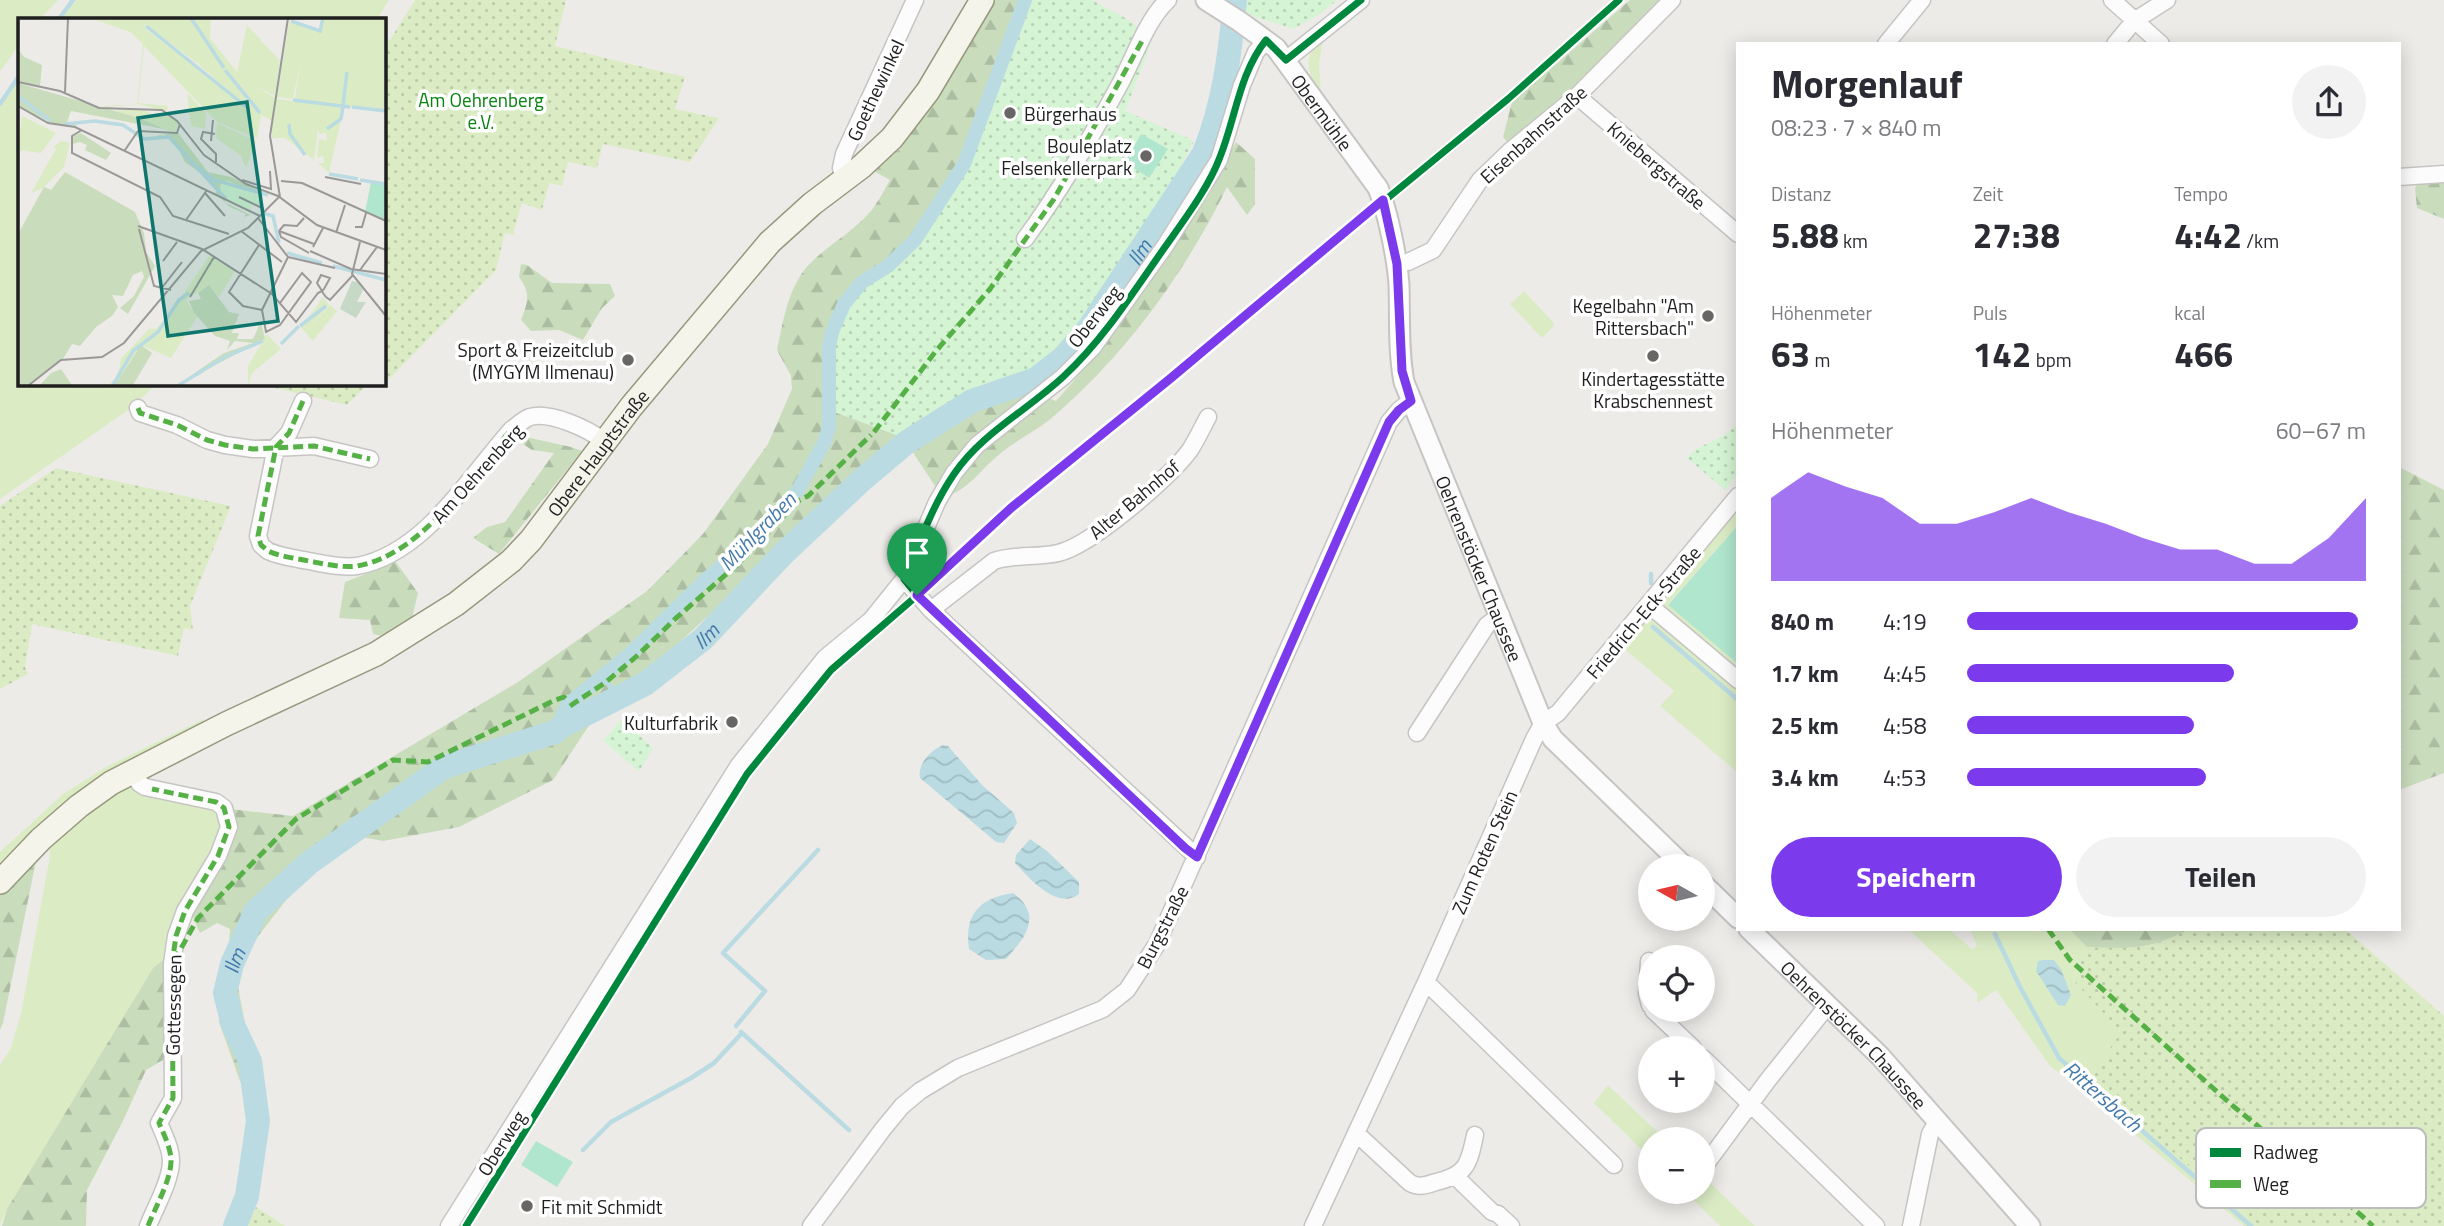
<!DOCTYPE html>
<html lang="de">
<head>
<meta charset="utf-8">
<style>
	:root { --surface:#fff; --page:#f2f2f3; --text:#2b2b33; --muted:#7c7c81; --accent:#7c3aed }
	body { margin:0; font-family:"Titillium Web",sans-serif; background:var(--page); color:var(--text); height:100vh; display:flex; flex-direction:column; font-size:26px; white-space:nowrap }
	* { box-sizing:border-box; margin:0 }
	p { font-size:23px; color:var(--muted) }
	.icon { flex:none; width:38px; height:38px; fill:none; stroke:currentColor; stroke-width:2; stroke-linecap:round; stroke-linejoin:round }
	.map { position:relative; flex:1; overflow:hidden }
	.details { position:absolute; left:1736px; top:42px; width:665px; height:889px; display:flex; flex-direction:column; background:var(--surface); border-radius:0px; box-shadow:0 4px 18px #0003 }
	.details>* { flex:none }
	.needle { width:46px; rotate:278deg }
	.controls { position:absolute; left:1638px; top:854px; display:grid; gap:14px }
	.controls a { display:grid; place-items:center; width:77px; height:77px; border-radius:50%; background:var(--surface); box-shadow:0 4px 18px #0003; font-size:35px }
	.pin { position:absolute; display:grid; place-items:center; width:60px; height:60px; color:#fff; margin:-72px -30px; border-radius:50% 50% 50% 0; rotate:-45deg; box-shadow:0 0 7px #0007 }
	.pin .icon { rotate:45deg }
	.round { display:grid; place-items:center; flex:none; width:74px; height:74px; border-radius:37px; background:var(--page) }
	.head { display:flex; align-items:center; justify-content:space-between; height:119px; padding:0 35px }
	h1 { font-size:38px; font-weight:700; line-height:52px }
	.metrics { display:grid; grid-template-columns:repeat(3,1fr); gap:10px; height:119px; padding:7px 35px }
	.metrics div { display:grid; align-content:center }
	.metrics b { font-size:35px; font-weight:700 }
	.metrics small { font-size:19px; font-weight:400 }
	.metrics p { font-size:19px }
	.chart { height:196px; padding:14px 35px }
	.chart p { display:flex; justify-content:space-between }
	.chart svg { width:100%; height:126px; margin-top:7px; fill:var(--accent); opacity:.7 }
	.button { display:flex; gap:14px; margin-top:auto; padding:14px 35px }
	.button a { flex:1; height:80px; border-radius:42px; background:var(--accent); color:#fff; font-size:28px; font-weight:700; line-height:80px; text-align:center }
	.button a+a { background:var(--page); color:var(--text) }
	ul { padding:0 35px; list-style:none; font-size:23px }
	li { display:grid; grid-template-columns:112px 84px 1fr; align-items:center; height:52px }
	li i { height:18px; border-radius:9px; background:var(--accent) }
	.map>svg:first-child { display:block }
</style>
</head>
<body>
<div class="map">
<svg width="2444" height="1226" viewBox="0 0 2444 1226">
	<defs>
		<pattern id="forest-firs" width="22" height="20" patternUnits="userSpaceOnUse" patternTransform="scale(1.75)"><rect width="22" height="20" fill="#c9ddbc"/><path d="M5 1l3.5 6h-7zM16 11l3.5 6h-7z" fill="#acbda1"/></pattern>
		<pattern id="park-dots" width="8" height="8" patternUnits="userSpaceOnUse" patternTransform="scale(1.75)"><rect width="8" height="8" fill="#d5f4d4"/><path d="M2 2h.1M6 6h.1" fill="none" stroke="#b6d1b6" stroke-width="1.8" stroke-linecap="round"/></pattern>
		<pattern id="garden-dots" width="8" height="8" patternUnits="userSpaceOnUse" patternTransform="scale(1.75)"><rect width="8" height="8" fill="#dbecc5"/><path d="M2 2h.1M6 6h.1" fill="none" stroke="#bccaa9" stroke-width="1.8" stroke-linecap="round"/></pattern>
		<pattern id="water-waves" width="16" height="10" patternUnits="userSpaceOnUse" patternTransform="scale(1.75)"><rect width="16" height="10" fill="#badbe2"/><path d="M0 5q4-4 8 0t8 0" fill="none" stroke="#9fbcc1"/></pattern>
	</defs>
	<rect width="100%" height="100%" fill="#edebe8"/>
	<path fill="#dbecc5" d="M0,0H58L40,19H19V45L0,72Z
		M76,0H389L377,19H62Z
		M1323,38L1319,64L1321,96C1308,72 1300,58 1323,38Z
		M19,80V383H158L131,408L0,499V107Z
		M1524,291L1553,322L1554,326L1542,338L1510,304Z
		M1738,509V525L1668,604L1738,664V773L1660,706L1674,691L1621,646Z
		M204,719V725L0,864V852L63,794L106,767Z
		M126,786L207,803L219,812L223,824L168,956L153,968L7,1209L0,1226V1065L11,1048L21,1013L50,856L49,842Z
		M1908,929H1949L1972,949L1977,946L1970,929H2069L2087,947L2073,980L2121,1032L2188,1165L2258,1226H2244L2093,1099L2050,1066L1996,990L1977,1003V993Z
		M1608,1085L1665,1139H1650V1158L1594,1103Z
		M1703,1176L1755,1226H1720L1685,1192H1703Z"/>
	<path fill="url(#forest-firs)" d="M993,0H1031L969,166L917,243L891,269L865,285L907,439L1030,391L1056,401L1104,346L1194,216L1236,142L1255,159V204L1247,215L1227,187C1185,273 1127,353 1054,416C1038,430 1018,439 1001,453C979,470 972,488 943,498L910,448L798,534L590,724L553,780L459,827L383,841L356,836L312,867L234,967L253,1064L245,1095L219,1022L221,963L229,944L230,929L217,923L200,933L189,908L230,809L293,816L518,682L647,591L703,534L768,444L792,389L791,376L777,350C783,322 787,293 805,269C824,247 851,234 870,212C878,203 884,190 890,180L870,169L899,150L940,92Z
		M1630,0H1659L1569,91L1508,143L1503,137L1512,102Z
		M2444,175V219L2417,208L2415,188L2423,176Z
		M521,264L527,265L552,283L610,284L615,296L602,308L583,340L559,330L531,331L521,320C528,302 531,293 519,277Z
		M526,437L571,447L582,451L499,554L473,538L487,527L505,522L554,453L532,450L523,444Z
		M2399,467L2444,490V773L2399,790Z
		M396,562L418,593L411,622L382,636L373,634L370,620L339,618L345,582Z
		M36,861L3,1023L0,1030V895L19,871Z
		M2069,929H2189C2151,950 2130,949 2087,947Z
		M168,956V1057L146,1070L123,1121L87,1190L86,1226H2L7,1209L153,968Z"/>
	<path fill="url(#park-dots)" d="M1031,0H1092L1122,16L1146,33L1150,46L1125,111L1190,139L1193,143L1165,195L1083,323L1030,391L907,439L834,412L831,362L836,333L847,306L865,285L891,269L917,243L969,166Z
		M1239,0H1337L1320,14L1293,29L1253,16L1239,7Z
		M1736,425L1738,473L1725,490L1687,458C1701,441 1721,443 1736,425Z
		M622,719L653,748L639,771L603,741Z"/>
	<path fill="url(#garden-dots)" d="M415,0H566L555,46L685,77L675,109L719,118L690,162L603,144L597,168L568,162L562,186L549,183L542,210L522,203L513,235L505,233L496,270L386,382L383,381V39L390,40Z
		M254,383H369L347,405Z
		M56,468L231,506L190,606L193,630L184,628L178,656L32,624L25,667L28,674L0,689V506Z
		M2189,929H2345L2444,1016V1226H2258L2089,1079L2121,1032L2073,980L2087,947C2130,949 2151,950 2189,929Z
		M256,1207L285,1226H248Z"/>
	<path fill="#b1e6ce" d="M1141,134L1168,149L1149,178L1125,162Z
		M1738,525V664L1668,605Z
		M536,1141L573,1162L557,1187L521,1165Z"/>
	<path fill="url(#water-waves)" d="M943,745L948,746L982,785L1014,813L1017,823L1004,843L996,842L920,778C917,764 931,750 943,745Z
		M1030,839L1047,851L1079,882V894C1057,911 1029,878 1015,863L1016,855Z
		M1013,893C1043,915 1026,937 1006,959L986,960L969,949C964,914 980,898 1013,893Z
		M2043,960H2054L2061,969L2071,995L2065,1006L2058,1005L2036,971L2038,961Z"/>
	<g fill="none" stroke-linecap="round" stroke-linejoin="round">
		<path stroke="#badbe2" stroke-width="4.5" d="M59,19L73,0
			M0,104L19,76
			M1651,583V574
			M1653,627L1738,700
			M602,678L620,695
			M1995,934L2020,987L2059,1058L2251,1226
			M736,1026L765,991L723,953L818,850
			M741,1032L849,1130
			M583,1150L611,1122L691,1078L714,1063L742,1033"/>
		<path stroke="#badbe2" stroke-width="14" d="M562,726L563,714L567,705L631,653L705,580L740,551L781,512L798,490L824,443L829,427V347L832,332L844,304L862,282L888,266L915,240L964,164L1025,0"/>
		<path stroke="#badbe2" stroke-width="24" id="s1" d="M235,1226L247,1196L258,1121L250,1061L233,1025L225,993L232,964L256,911L309,863L444,767L555,732L562,726L645,684L703,639L784,553L863,479L907,442L972,401L1036,379L1063,358L1089,328L1204,153C1224,104 1230,53 1235,0"/>
		<g stroke="#c6c5c4" stroke-width="19">
			<path id="minor" d="M2112,0L2161,44
				M1886,44L1922,0
				M2115,44L2134,21L2167,0
				M1286,60L1361,0
				M1577,96L1738,234
				M2399,177L2444,174
				M844,180L841,168L844,154L915,0
				M1025,239C1061,190 1091,137 1120,84C1134,58 1147,19 1168,0
				M1397,264L1408,262L1433,250L1480,180L1510,151L1577,96L1672,0
				M303,401L289,433L276,447L258,536L261,545L268,551C281,557 295,558 309,561C325,564 341,568 357,566C424,554 469,477 511,430C517,426 522,420 530,417C550,411 588,429 604,441
				M138,408L140,413L177,425L207,440L225,445L253,449L314,446L370,459
				M904,579L931,610L1197,857
				M1649,605L1738,680
				M931,610L994,561C1015,554 1037,558 1058,553C1090,546 1171,477 1190,450C1197,439 1202,428 1208,417
				M1417,733L1487,625L1501,615
				M133,771L139,783L145,787L216,802L224,808L229,827L218,856L185,911L176,936L172,964L173,1098L159,1123C164,1135 171,1148 171,1161C171,1180 155,1208 148,1226
				M1649,961L1647,994L1650,1005
				M1426,982L1614,1165
				M1653,1010L1693,1048
				M1703,1058L1876,1226
				M1356,1133L1410,1183C1419,1188 1427,1185 1436,1182C1466,1175 1469,1165 1475,1135
				M1703,1168L1768,1080L1828,1005
				M1456,1177L1492,1212L1498,1214L1511,1226
				M449,1226L739,765L825,658L871,620L904,579L937,502L954,473L977,445L1063,377L1093,347L1165,246L1219,160L1242,85L1256,52L1266,40
				M811,1226L883,1129L902,1106L920,1091L958,1068L1103,1009L1127,990L1157,944L1389,422L1399,410L1411,401
				M1313,1226L1426,982L1534,739L1543,723L1558,713L1738,496
				M1911,1226L1930,1134L1938,1120"/>
		</g>
		<g stroke="#c6c5c4" stroke-width="23">
			<g id="tertiary">
				<path id="s2" d="M1206,0L1239,21L1276,48L1378,188C1388,212 1397,258 1399,284C1400,317 1398,350 1404,382L1543,723L1553,739L1684,866"/>
				<path d="M1703,884L1738,918"/>
				<path id="s3" d="M1749,929L1880,1056L2030,1226"/>
			</g>
		</g>
		<g stroke="#97987e" stroke-width="26">
			<g id="secondary">
				<path id="s4" d="M0,882L41,839L79,806L111,783L226,724L376,654L456,604L511,561L531,540L631,407L770,242L812,204L861,167L892,138L928,91L982,0"/>
			</g>
		</g>
		<use href="#minor" stroke="#fcfcfc" stroke-width="16"/>
		<use href="#tertiary" stroke="#fcfcfc" stroke-width="19"/>
		<use href="#secondary" stroke="#f4f4eb" stroke-width="23"/>
		<path stroke="#55b145" stroke-width="5" stroke-dasharray="10 5" stroke-linecap="butt" d="M303,401L289,433L276,447L258,536L261,545L268,551C281,557 295,558 309,561C325,564 341,568 357,566C424,554 469,477 511,430
			M138,408L140,413L177,425L207,440L225,445L253,449L314,446L370,459
			M874,432L936,351L990,289L1054,199L1142,41
			M570,706L606,682L638,655L675,619L739,563L798,501L808,496L871,435
			M2048,929L2070,960L2233,1106L2296,1157L2373,1226
			M174,961L198,918L296,819L393,760L428,762L555,700L564,697L566,699
			M148,1226C155,1208 171,1180 171,1161C171,1148 164,1135 159,1123L173,1098L172,964L176,936L185,911L218,856L229,827L224,808L216,802L152,789"/>
		<g stroke="#fff" stroke-width="11">
			<path id="cycleway" d="M917,595L904,579C919,544 932,506 954,474C982,433 1028,410 1064,376C1104,339 1134,291 1165,247C1184,220 1209,187 1220,157C1236,117 1239,74 1266,40L1286,60L1361,0
				M466,1226L747,774L831,670L927,587L1011,508L1508,99L1619,0"/>
		</g>
		<use href="#cycleway" stroke="#00873e" stroke-width="7"/>
	</g>
	<g fill="none" stroke-linecap="round" stroke-linejoin="round">
		<g stroke="#fff" stroke-width="14">
			<path id="route" d="M1383,200L1397,264L1402,371L1411,401L1399,410L1389,422L1197,857L1185,848L917,595L1011,508L1171,378Z"/>
		</g>
		<use href="#route" stroke="#7c3aed" stroke-width="9"/>
	</g>
	<g fill="#676665" stroke="#fff" stroke-width="2.5">
		<circle cx="1010" cy="113" r="7"/>
		<circle cx="1146" cy="156" r="7"/>
		<circle cx="1708" cy="316" r="7"/>
		<circle cx="1653" cy="356" r="7"/>
		<circle cx="628" cy="360" r="7"/>
		<circle cx="732" cy="722" r="7"/>
		<circle cx="527" cy="1206" r="7"/>
	</g>
	<g text-anchor="middle" dominant-baseline="central" stroke-width="7" stroke-linejoin="round" paint-order="stroke">
		<g font-size="19" fill="#1f1f1f" stroke="#fff">
			<text transform="translate(875 90) rotate(-65)">Goethewinkel</text>
			<text stroke="none"><textPath href="#s2" startOffset="164">Obermühle</textPath></text>
			<text transform="translate(1533 134) rotate(-42)">Eisenbahnstraße</text>
			<text transform="translate(1657 165) rotate(41)">Kniebergstraße</text>
			<text transform="translate(1094 316) rotate(-52)">Oberweg</text>
			<text stroke="none"><textPath href="#s4" startOffset="747">Obere Hauptstraße</textPath></text>
			<text transform="translate(477 473) rotate(-48)">Am Oehrenberg</text>
			<text transform="translate(1134 499) rotate(-40)">Alter Bahnhof</text>
			<text stroke="none"><textPath href="#s2" startOffset="656">Oehrenstöcker Chaussee</textPath></text>
			<text transform="translate(1643 612) rotate(-50)">Friedrich-Eck-Straße</text>
			<text transform="translate(1484 852) rotate(-66)">Zum Roten Stein</text>
			<text transform="translate(1162 927) rotate(-63)">Burgstraße</text>
			<text transform="translate(173 1005) rotate(-89)">Gottessegen</text>
			<text stroke="none"><textPath href="#s3" startOffset="149">Oehrenstöcker Chaussee</textPath></text>
			<text transform="translate(501 1143) rotate(-58)">Oberweg</text>
		</g>
		<g font-size="19" fill="#07830e" stroke="#fff">
			<text x="481" y="99">Am Oehrenberg<tspan x="481" dy="22">e.V.</tspan></text>
		</g>
		<g font-size="19" fill="#1f1f1f" stroke="#fff" text-anchor="end">
			<text x="1024" y="113" text-anchor="start">Bürgerhaus</text>
			<text x="1132" y="145">Bouleplatz<tspan x="1132" dy="22">Felsenkellerpark</tspan></text>
			<text x="1694" y="305">Kegelbahn "Am<tspan x="1694" dy="22">Rittersbach"</tspan></text>
			<text x="614" y="349">Sport &amp; Freizeitclub<tspan x="614" dy="22">(MYGYM Ilmenau)</tspan></text>
			<text x="1653" y="378" text-anchor="middle">Kindertagesstätte<tspan x="1653" dy="22">Krabschennest</tspan></text>
			<text x="718" y="722">Kulturfabrik</text>
			<text x="541" y="1206" text-anchor="start">Fit mit Schmidt</text>
		</g>
		<g font-size="21" font-style="italic" fill="#447aab" stroke="#fff">
			<text stroke="none"><textPath href="#s1" startOffset="1452">Ilm</textPath></text>
			<text transform="translate(757 531) rotate(-46)">Mühlgraben</text>
			<text stroke="none"><textPath href="#s1" startOffset="863">Ilm</textPath></text>
			<text stroke="none"><textPath href="#s1" startOffset="275">Ilm</textPath></text>
			<text transform="translate(2103 1096) rotate(41)">Rittersbach</text>
		</g>
	</g>
	<g transform="translate(18 18)">
		<rect width="368" height="368" fill="#edebe8"/>
		<path d="M72,0H193L192,20L219,54L229,7L262,43L257,78L237,68L259,81L326,89L311,155L300,145H306L305,138L299,140L301,121L309,123L308,115L301,116L300,111L296,142L267,120H254V103L243,97L239,121L199,104L126,28L120,85L150,88L149,93L120,86L87,89L49,75L84,88L119,86L125,26L112,14ZM127,6L180,46L231,91L127,10ZM306,0H367V94L277,81L282,45L275,81L259,79L271,4L303,14ZM125,91L136,98L155,99L161,105L157,115L91,93ZM192,237L217,253L201,279L191,267L168,282L141,313L123,327L97,367H90L100,358L103,340L131,311L142,310ZM312,287L319,293L295,323L287,314ZM249,316L263,331L234,355L230,367V348Z" fill="#dbecc5" fill-rule="evenodd"/>
		<path d="M0,31L6,39L24,47L22,68L0,64ZM0,65L121,100L146,111L53,93L49,104H59L58,108L35,106L0,88ZM63,115L93,135L88,142L67,132L69,127L62,124L54,126V119ZM160,115L190,154L213,159L252,178L227,173L213,164L207,184L232,197L226,199L228,196L212,189L197,175L200,171L192,162L167,144L156,123L146,117L135,120L141,117ZM47,154L117,194L126,215L128,234L137,248L110,296L102,290L116,278L126,259L124,253L115,257L105,278L94,277L100,289L94,298L78,309L62,328L54,326L45,341L12,367H0V216L26,169L33,172ZM191,267L211,294L221,296L214,315H221L219,321H235L243,303L247,321L159,367L206,335L235,325L217,323L209,332L212,323L197,318L176,295L171,283L183,281L180,275ZM123,327L134,335L115,367H97ZM43,351L54,367H22L33,355Z" fill="#c9ddbc"/>
		<path d="M334,263L341,264L345,272L339,284H348L338,300L322,291Z" fill="#c5d9c6"/>
		<path d="M210,163L244,177L241,187H234L232,193L207,181L202,171L203,164Z" fill="#d5f4d4"/>
		<path d="M169,75L188,95L187,111L173,108ZM4,98L38,115L23,135L0,132ZM199,105L238,123L228,150L222,137L198,120ZM43,123L52,125L46,149L25,170L13,175L38,131L35,129ZM305,279L311,287L287,314L283,310ZM168,282L179,299L153,340L125,328L159,285Z" fill="#dbecc5"/>
		<path d="M353,164L367,166V202L347,194Z" fill="#b1e6ce"/>
		<path fill="none" stroke="#badbe2" stroke-width="3.5" d="M173,0L206,50M273,3L302,13L305,0M128,8L231,91M207,52L242,95M0,78L32,103M275,82L332,89M325,87L329,54M334,89L368,93M47,106L77,103L105,107L126,121L151,119L208,181M271,106L272,116L287,137M309,111L323,101L325,89M172,144L196,162L250,177M311,156L340,161M342,162L368,166M244,195L255,198L261,225M269,235L304,245M315,248L368,262M282,308L308,288M263,326L281,308M95,367L115,333L140,314L161,282L171,275M161,367L207,339L245,323"/>
		<path fill="none" stroke="#9b9998" stroke-width="2" d="M0,64L42,73L81,90L144,92L159,103L186,137L228,166L260,178L299,207L368,232M47,74L50,0M0,88L30,105L57,109L242,198M64,112L54,118V135L142,179L155,198L211,216M197,116L185,114L183,121L198,136V144M193,123L195,102M107,132L120,113L159,115L162,106M307,159L343,166M224,162L253,171L252,153M263,163L284,165L368,203M187,175L207,198M221,179L246,191M262,179L252,118L270,0M240,200L270,239M168,202L189,172M120,208L184,231L254,276L278,304L300,275L304,273L306,271L312,260L303,257L299,265L304,273L305,275L308,279L312,282L335,257M337,209H344L348,195M121,211L136,268L153,272M223,213L264,244M261,213L263,219L291,235M261,213L296,226M261,213L266,207L279,208L286,200M318,215L327,187M342,224L334,256L368,298M241,227L211,274L225,288L244,292M295,229L305,210M292,233L333,251L368,256M270,239L317,250M145,243L159,224M342,252L359,229M143,271L164,244M172,279L196,239M262,285L284,255L293,264L262,307L248,314L244,292L270,239M11,367L43,342L84,339L106,325L183,233L230,210L261,179"/>
		<path fill="#0f766e" fill-opacity="0.15" stroke="#0f766e" stroke-width="3.5" d="M229,84L260,303L150,318L120,100Z"/>
		<rect width="368" height="368" fill="none" stroke="#1f1f1f" stroke-width="3.5"/>
	</g>
	<rect x="2196" y="1128" width="230" height="80" rx="10" fill="#fff" stroke="#bcbcbc" stroke-width="2"/>
	<rect x="2210" y="1148" width="31" height="9" fill="#00873e"/>
	<rect x="2210" y="1180" width="31" height="8" fill="#55b145"/>
	<g font-size="19" fill="#1f1f1f">
		<text x="2253" y="1159">Radweg</text>
		<text x="2253" y="1191">Weg</text>
	</g>
</svg>
<div class="controls">
<a><svg class="needle" viewBox="-14 -14 28 28"><path d="M0-13l5 13h-10z" fill="#e53935"/><path d="M0 13l5-13h-10z" fill="#7c7c81"/></svg></a>
<a><svg class="icon" aria-label="locate" viewBox="0 0 24 24"><circle cx="12" cy="12" r="6"/><path d="M12 2v4M12 18v4M2 12h4M18 12h4"/></svg></a>
<a>+</a>
<a>−</a>
</div>
<div class="pin" style="left:917px;top:595px;background:#1e9e55"><svg class="icon" aria-label="arrive" viewBox="0 0 24 24"><path d="M6 21V4h12l-3 4 3 4H6"/></svg></div>
<section class="details">
<div class="head"><div><h1>Morgenlauf</h1><p>08:23 · 7 × 840 m</p></div><a class="round"><svg class="icon" aria-label="share" viewBox="0 0 24 24"><path d="M12 15V3M7 8l5-5 5 5M5 13v7h14v-7"/></svg></a></div>
<div class="metrics">
<div><p>Distanz</p><b>5.88<small> km</small></b></div>
<div><p>Zeit</p><b>27:38</b></div>
<div><p>Tempo</p><b>4:42<small> /km</small></b></div>
</div>
<div class="metrics">
<div><p>Höhenmeter</p><b>63<small> m</small></b></div>
<div><p>Puls</p><b>142<small> bpm</small></b></div>
<div><p>kcal</p><b>466</b></div>
</div>
<div class="chart"><p><span>Höhenmeter</span>60–67 m</p>
<svg viewBox="0 0 160 44" preserveAspectRatio="none"><path d="M0 44V15L10 6L20 11L30 15L40 24L50 24L60 20L70 15L80 20L90 24L100 29L110 33L120 33L130 38L140 38L150 29L160 15V44z"/></svg>
</div>
<ul>
<li><b>840 m</b>4:19<i style="width:98%"></i></li>
<li><b>1.7 km</b>4:45<i style="width:67%"></i></li>
<li><b>2.5 km</b>4:58<i style="width:57%"></i></li>
<li><b>3.4 km</b>4:53<i style="width:60%"></i></li>
</ul>
<div class="button"><a>Speichern</a><a>Teilen</a></div>
</section>
</div>
</body>
</html>
